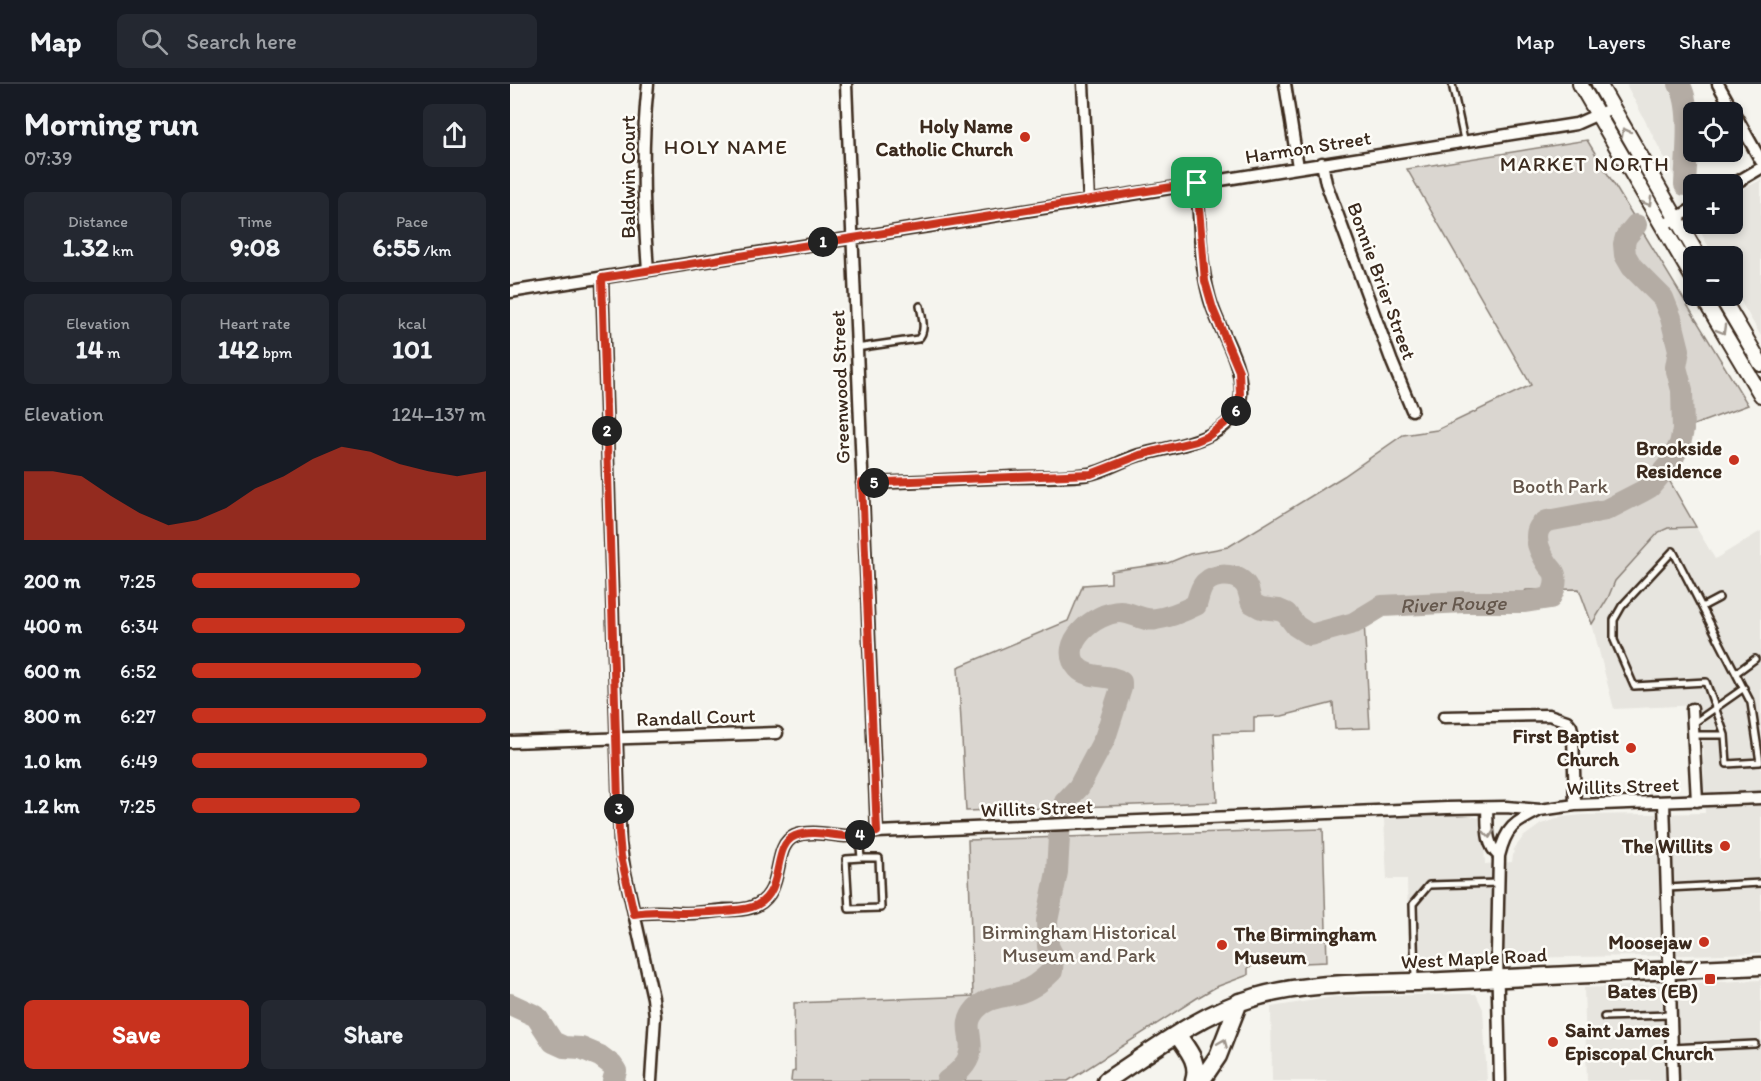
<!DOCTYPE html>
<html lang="en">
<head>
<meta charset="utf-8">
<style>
	:root { --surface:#171b24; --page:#242831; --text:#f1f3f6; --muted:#9ea1a6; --line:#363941; --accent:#c8321e }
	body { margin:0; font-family:Itim,sans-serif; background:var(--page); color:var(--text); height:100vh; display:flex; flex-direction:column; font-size:22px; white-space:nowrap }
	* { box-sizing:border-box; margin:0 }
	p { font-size:20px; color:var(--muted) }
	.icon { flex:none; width:33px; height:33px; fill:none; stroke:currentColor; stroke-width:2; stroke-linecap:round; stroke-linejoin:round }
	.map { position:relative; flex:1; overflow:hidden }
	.sheet { display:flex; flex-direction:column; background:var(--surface); width:510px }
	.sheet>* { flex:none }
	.controls { position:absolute; left:1173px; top:18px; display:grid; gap:12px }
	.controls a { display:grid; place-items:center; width:60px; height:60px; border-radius:9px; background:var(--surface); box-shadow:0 3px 9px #0003; font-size:30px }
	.pin { position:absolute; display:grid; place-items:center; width:51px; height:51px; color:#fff; margin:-26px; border-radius:12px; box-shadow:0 3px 9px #0006 }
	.km { position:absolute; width:30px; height:30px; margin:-15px; border-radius:50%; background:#222; color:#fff; font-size:16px; line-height:30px; text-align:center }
	.round { display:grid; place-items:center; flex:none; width:63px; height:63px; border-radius:9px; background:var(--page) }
	.summary { display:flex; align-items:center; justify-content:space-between; height:102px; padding:0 24px }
	h1 { font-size:33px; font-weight:700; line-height:45px }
	.figures { display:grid; grid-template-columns:repeat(3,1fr); gap:9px; height:102px; padding:6px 24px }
	.figures div { display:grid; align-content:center; border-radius:9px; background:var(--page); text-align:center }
	.figures b { font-size:26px; font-weight:700 }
	.figures small { font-size:16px; font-weight:400 }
	.figures p { font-size:16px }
	.chart { height:168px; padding:12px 24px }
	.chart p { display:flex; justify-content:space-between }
	.chart svg { width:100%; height:108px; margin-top:6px; fill:var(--accent); opacity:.7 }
	.action { display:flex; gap:12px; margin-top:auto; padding:12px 24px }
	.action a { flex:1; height:69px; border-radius:9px; background:var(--accent); color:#fff; font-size:24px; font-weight:700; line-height:69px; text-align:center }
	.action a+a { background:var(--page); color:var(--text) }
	ul { padding:0 24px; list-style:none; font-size:20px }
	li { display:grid; grid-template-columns:96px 72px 1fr; align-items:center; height:45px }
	li i { height:15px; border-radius:8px; background:var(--accent) }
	header { display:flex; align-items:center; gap:36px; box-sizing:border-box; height:84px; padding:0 30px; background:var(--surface); border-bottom:2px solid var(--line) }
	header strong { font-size:28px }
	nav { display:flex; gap:33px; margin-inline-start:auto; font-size:21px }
	.search { width:420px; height:54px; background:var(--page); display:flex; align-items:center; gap:15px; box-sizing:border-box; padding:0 21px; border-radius:9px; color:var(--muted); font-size:22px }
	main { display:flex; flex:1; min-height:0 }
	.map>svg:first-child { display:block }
</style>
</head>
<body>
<header>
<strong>Map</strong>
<div class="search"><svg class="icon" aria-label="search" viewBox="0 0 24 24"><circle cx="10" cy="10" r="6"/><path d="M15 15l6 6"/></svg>Search here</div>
<nav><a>Map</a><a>Layers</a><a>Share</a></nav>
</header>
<main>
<section class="sheet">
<div class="summary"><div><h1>Morning run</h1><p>07:39</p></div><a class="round"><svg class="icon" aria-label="share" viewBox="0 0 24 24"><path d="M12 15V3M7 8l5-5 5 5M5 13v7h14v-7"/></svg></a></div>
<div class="figures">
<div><p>Distance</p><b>1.32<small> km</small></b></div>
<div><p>Time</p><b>9:08</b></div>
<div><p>Pace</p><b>6:55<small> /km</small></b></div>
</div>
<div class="figures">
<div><p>Elevation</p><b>14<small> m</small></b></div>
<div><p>Heart rate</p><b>142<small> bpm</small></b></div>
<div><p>kcal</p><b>101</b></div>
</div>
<div class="chart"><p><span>Elevation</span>124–137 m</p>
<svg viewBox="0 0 160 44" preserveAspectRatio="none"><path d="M0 44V16L10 16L20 18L30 26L40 33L50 38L60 36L70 31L80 23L90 18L100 11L110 6L120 8L130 13L140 16L150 18L160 16V44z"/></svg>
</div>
<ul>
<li><b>200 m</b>7:25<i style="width:57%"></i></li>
<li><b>400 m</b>6:34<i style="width:93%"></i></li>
<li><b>600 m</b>6:52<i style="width:78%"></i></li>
<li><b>800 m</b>6:27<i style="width:100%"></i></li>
<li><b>1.0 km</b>6:49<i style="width:80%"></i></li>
<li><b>1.2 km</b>7:25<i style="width:57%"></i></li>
</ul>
<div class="action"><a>Save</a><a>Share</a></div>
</section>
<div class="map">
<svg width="1251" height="997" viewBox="0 0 1251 997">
	<rect width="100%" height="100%" fill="#f5f4ee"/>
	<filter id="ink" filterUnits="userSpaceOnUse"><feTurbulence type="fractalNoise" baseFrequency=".0167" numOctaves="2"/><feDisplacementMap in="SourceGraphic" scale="12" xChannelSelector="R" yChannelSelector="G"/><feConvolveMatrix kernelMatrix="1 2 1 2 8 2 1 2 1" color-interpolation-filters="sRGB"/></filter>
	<g filter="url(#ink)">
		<path fill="#e7e5df" d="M1116,0H1166L1178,31L1167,98Z
			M1251,96V252L1223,204L1222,172H1204L1186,140H1222L1223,110Z
			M1172,442L1186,443L1205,475L1251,447V869L1138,872L899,875L897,795H877L874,735L950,730L970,734L973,740L975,780L1002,778L1004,765L1013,753L1031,740L1053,733L1073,731L1195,729L1193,659L1190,645L1189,621L1104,625L1082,540L1098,514L1105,497L1136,461L1149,448L1158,444Z
			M1251,896V997H1077L1074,904Z
			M949,910H966L973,925L977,997H762L761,923L824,913Z"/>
		<path fill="#dad6d0" stroke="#8a8077" stroke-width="1.5" d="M1077,56L1238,321L1178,343L1177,355L1155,389L1186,443L1158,444L1149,448L1105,497L1098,514L1082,540L1069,505L1016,506L1001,525L919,511L854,537L860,644L825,645L823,619L772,632L744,633V648L704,649L707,718L456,727L448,583L558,537L573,501L601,499V487L658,479L680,470L718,463L834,392L893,351L927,346L1021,301L897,85Z
			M813,745L817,878L793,879L789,873L738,883V891L706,903L687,914L558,997H281L282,988L285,987L284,919L463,912L458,756Z"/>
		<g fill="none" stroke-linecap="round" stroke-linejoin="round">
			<g stroke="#b4aca4" stroke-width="22">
				<path d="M1169,0C1183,22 1176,74 1175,101"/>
				<path id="s1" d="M551,728L555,718L569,703L595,654L611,604V598C599,589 579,596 568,584C546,560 586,528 610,528C622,528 634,538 646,535C659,533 674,527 686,521C688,515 690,504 695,499C705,489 726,489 735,500C740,506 739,513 742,519L751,524L769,526L776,529L786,542L800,551L844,539L872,522L954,518H1015L1040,514C1044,507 1047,499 1045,491C1044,486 1039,483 1037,479C1028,465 1020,446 1037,437L1096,426L1133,407L1140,403L1161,378L1170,360L1173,346L1172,306L1166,283L1169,266L1161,234L1153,214L1122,183L1115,171L1114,160L1116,153L1126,141"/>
				<path d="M0,920L26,932L43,958L54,963L71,964L90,972L102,981L106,987L103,997"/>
				<path d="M437,997C446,990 457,982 460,969C464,952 451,942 466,925C478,912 492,914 508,909C520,906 533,896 542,887L543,872L538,862L537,837L547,788L550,735"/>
			</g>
			<g stroke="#3b2a1e" stroke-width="10">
				<path id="service" d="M942,0L954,56
					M346,264L408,255C417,247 412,233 410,222
					M1163,467L1241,619L1250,678L1217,680L1215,651L1196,598L1124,602L1104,556V536L1112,522Z
					M1192,523L1209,514
					M1226,589L1245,575
					M1184,639L1234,604
					M1183,651H1215
					M349,752L351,774L336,775L339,825L371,824L369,774H351
					M1157,804L1251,799
					M905,895L903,820L919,801L989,799
					M1094,933L1160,931
					M1161,964L1245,960"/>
			</g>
			<g stroke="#3b2a1e" stroke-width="15">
				<path id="minor" d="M138,0C131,62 133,124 138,186
					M336,0L367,748
					M573,0L579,116
					M775,0L788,83
					M1208,0L1251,77
					M812,79L816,99L882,278L902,326
					M1222,101L1251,84
					M1152,142L1184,124
					M92,194L110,759L115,789L143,914L145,932L141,997
					M0,208L1066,40L1102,24
					M352,399C402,398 452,395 502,393C527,392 554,394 579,390C596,387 612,376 629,371C663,362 728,356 731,310C732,274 707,245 699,212C689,175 690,136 687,99
					M1182,625L1187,717
					M934,633L1039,631L1057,637L1061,642L1063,650L1065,721
					M0,658L267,649
					M1154,718L1163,997
					M977,724C978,743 975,759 989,772
					M124,830C140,827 154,828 170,829C185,830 200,828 215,826C226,826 237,826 247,821C276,806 261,762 285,752C301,746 319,751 335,752C346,752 356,750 367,748L937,724L996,723L1030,726L1065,721L1251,714
					M990,997L987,868L989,772C996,743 1004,739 1030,726"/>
			</g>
			<g stroke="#3b2a1e" stroke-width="18">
				<path id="tertiary" d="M1070,0L1184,196
					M1089,0L1188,172
					M1192,212L1251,311
					M1211,212L1251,280"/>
			</g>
			<g stroke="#3b2a1e" stroke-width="21">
				<path id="secondary" d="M667,950C677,965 690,978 684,997
					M596,997C643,966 691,929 746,913C804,896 873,900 932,897C1039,892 1145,886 1251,882
					M691,997L708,972L729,918"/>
			</g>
			<use href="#service" stroke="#fdfcf7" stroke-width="5"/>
			<use href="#minor" stroke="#fdfcf7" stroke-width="10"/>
			<use href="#tertiary" stroke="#fdfcf7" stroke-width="14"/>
			<use href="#secondary" stroke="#fdfcf7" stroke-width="16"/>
		</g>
		<defs><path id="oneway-chevron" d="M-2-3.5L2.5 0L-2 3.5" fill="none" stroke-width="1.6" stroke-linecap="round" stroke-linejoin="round" transform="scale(1.5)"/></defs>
		<g stroke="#9c938a">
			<use href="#oneway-chevron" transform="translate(1115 48) rotate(-119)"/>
			<use href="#oneway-chevron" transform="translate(1138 118) rotate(60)"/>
			<use href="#oneway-chevron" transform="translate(1212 246) rotate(60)"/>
			<use href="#oneway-chevron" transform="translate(979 750) rotate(84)"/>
			<use href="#oneway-chevron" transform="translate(713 959) rotate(-68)"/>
		</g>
	</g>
	<g fill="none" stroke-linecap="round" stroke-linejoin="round" filter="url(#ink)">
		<g stroke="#fff" stroke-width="12">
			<path id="route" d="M687,99L695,197L703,225L729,287L730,310L729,321L722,333L714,340L698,352L686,357L630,371L581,390L352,399L367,748C356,750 346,752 335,752C320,751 301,746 285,752C261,762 276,806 247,821C237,826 226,826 215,827C200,828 185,829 170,829C154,828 140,827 124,830L111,772L109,750L92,194Z"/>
		</g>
		<use href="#route" stroke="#c8321e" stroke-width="8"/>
	</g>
	<g fill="#c8321e" stroke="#fdfcf7" stroke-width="2">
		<circle cx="515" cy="53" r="6"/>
		<circle cx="1224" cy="376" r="6"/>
		<circle cx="1121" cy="664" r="6"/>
		<circle cx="1215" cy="762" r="6"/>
		<circle cx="1194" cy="858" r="6"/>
		<circle cx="712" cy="861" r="6"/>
		<rect x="1194" y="889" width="12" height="12" rx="3"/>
		<circle cx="1043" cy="958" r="6"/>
	</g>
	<g text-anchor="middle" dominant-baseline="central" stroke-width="5" stroke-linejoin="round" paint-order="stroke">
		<g font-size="20" font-weight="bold" fill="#3b2a1e" stroke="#fdfcf7" text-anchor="end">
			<text x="503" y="42">Holy Name<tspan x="503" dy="23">Catholic Church</tspan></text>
			<text x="1212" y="364">Brookside<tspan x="1212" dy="23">Residence</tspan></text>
			<text x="1109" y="652">First Baptist<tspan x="1109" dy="23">Church</tspan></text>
			<text x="1203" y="762">The Willits</text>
			<text x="724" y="850" text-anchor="start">The Birmingham<tspan x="724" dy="23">Museum</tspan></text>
			<text x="1182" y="858">Moosejaw</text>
			<text x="1188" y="884">Maple /<tspan x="1188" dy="23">Bates (EB)</tspan></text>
			<text x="1055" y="946" text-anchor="start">Saint James<tspan x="1055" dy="23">Episcopal Church</tspan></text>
		</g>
		<g font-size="20" fill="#3b2a1e" stroke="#fdfcf7">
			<text transform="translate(798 63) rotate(-9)">Harmon Street</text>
			<text transform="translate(118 93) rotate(-90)">Baldwin Court</text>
			<text transform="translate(872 197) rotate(70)">Bonnie Brier Street</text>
			<text transform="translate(330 303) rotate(-92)">Greenwood Street</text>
			<text transform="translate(186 633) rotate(-2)">Randall Court</text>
			<text transform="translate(1113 702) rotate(-2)">Willits Street</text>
			<text transform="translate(527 724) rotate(-2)">Willits Street</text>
			<text transform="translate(964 874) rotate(-3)">West Maple Road</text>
		</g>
		<g font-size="20" fill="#63554a" stroke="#fdfcf7">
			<text x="1050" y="402">Booth Park</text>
			<text x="569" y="848">Birmingham Historical<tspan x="569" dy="23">Museum and Park</tspan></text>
		</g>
		<g font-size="21" letter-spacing="1.5" fill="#3b2a1e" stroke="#fdfcf7">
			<text x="216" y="62">HOLY NAME</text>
			<text x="1075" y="79">MARKET NORTH</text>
		</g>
		<g font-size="21" font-style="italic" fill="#65584d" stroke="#fdfcf7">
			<text stroke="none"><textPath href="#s1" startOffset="663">River Rouge</textPath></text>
		</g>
	</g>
</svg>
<div class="controls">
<a><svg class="icon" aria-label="locate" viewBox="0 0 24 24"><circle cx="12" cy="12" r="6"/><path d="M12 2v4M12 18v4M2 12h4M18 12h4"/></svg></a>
<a>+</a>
<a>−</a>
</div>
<div class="pin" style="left:687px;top:99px;background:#1e9e55"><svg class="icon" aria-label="arrive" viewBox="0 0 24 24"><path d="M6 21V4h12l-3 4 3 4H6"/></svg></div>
<b class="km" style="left:313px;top:158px">1</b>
<b class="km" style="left:97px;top:347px">2</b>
<b class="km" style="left:109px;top:725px">3</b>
<b class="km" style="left:350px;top:751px">4</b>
<b class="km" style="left:364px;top:399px">5</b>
<b class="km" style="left:726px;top:327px">6</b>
</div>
</main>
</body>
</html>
